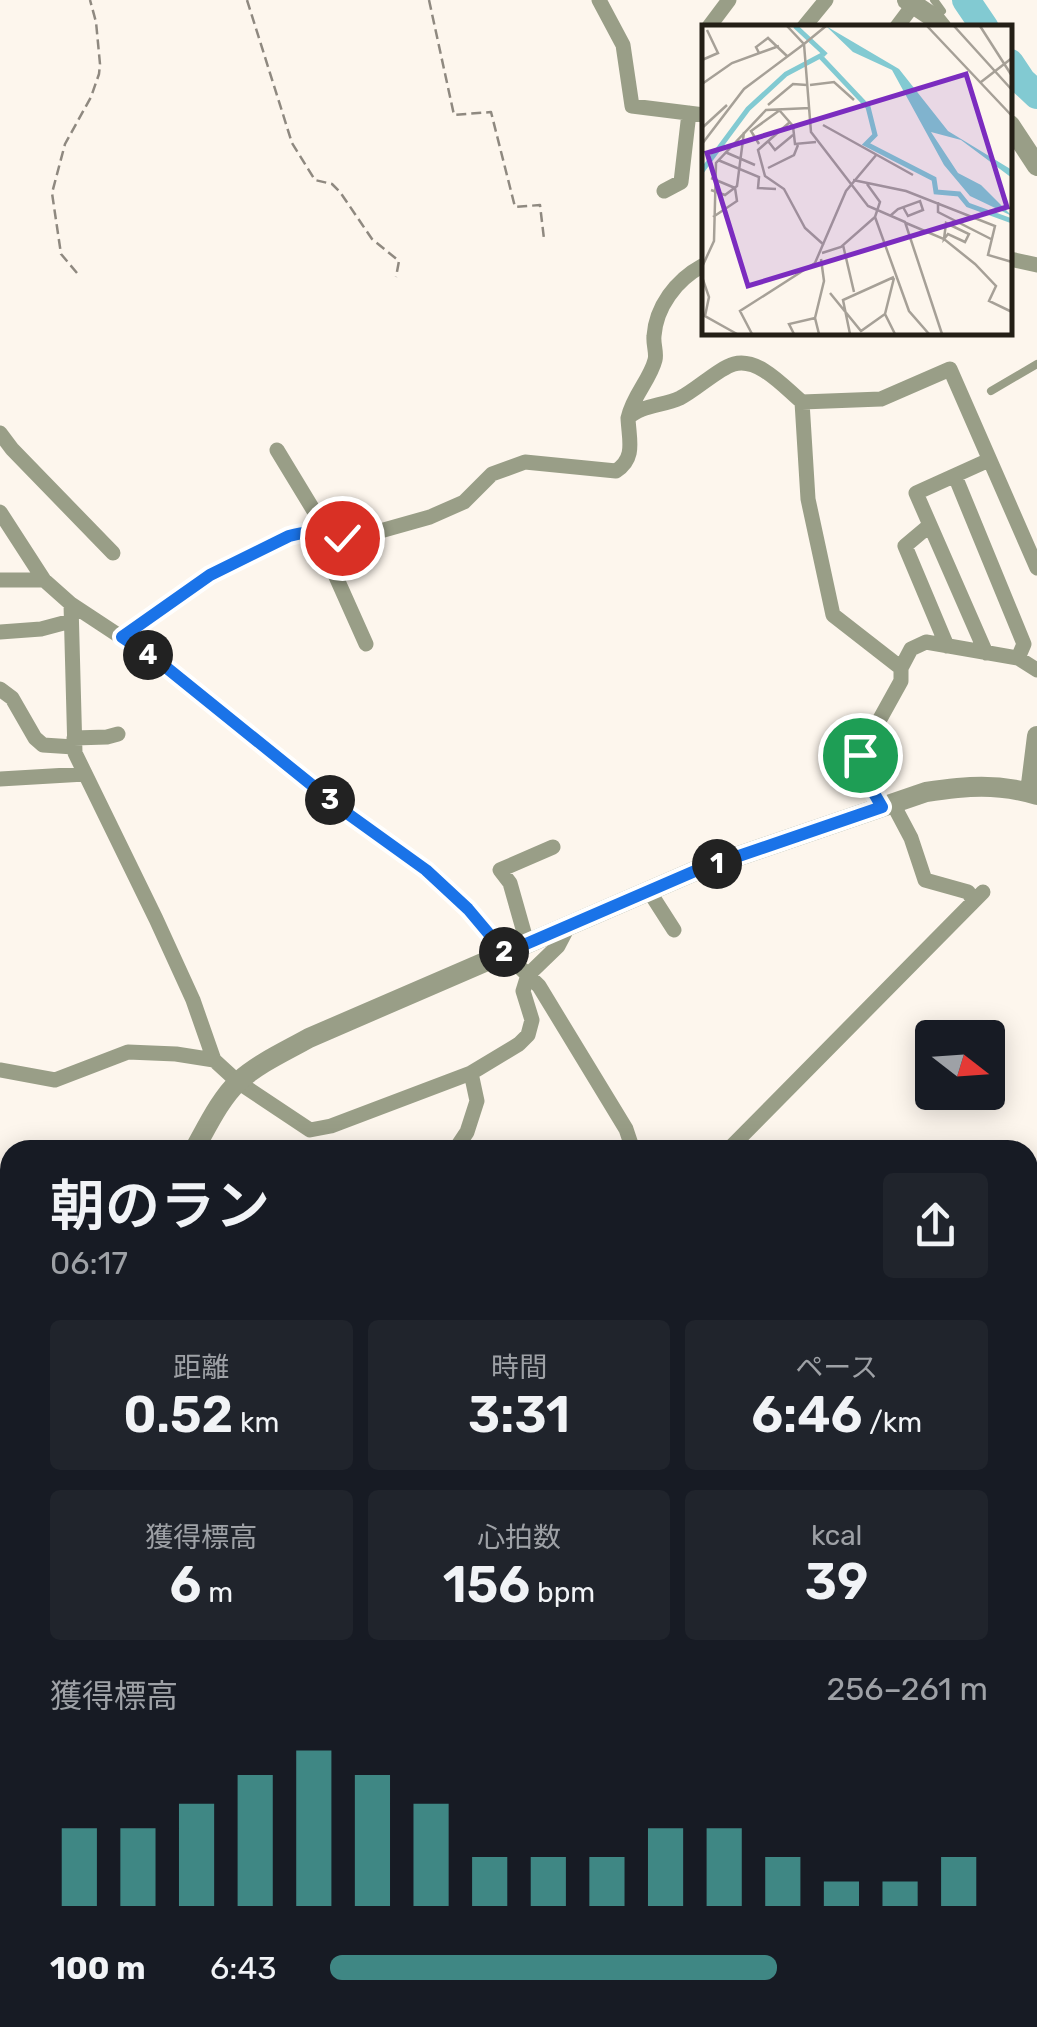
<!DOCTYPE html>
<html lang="ja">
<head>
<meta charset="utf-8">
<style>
	:root { --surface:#171b24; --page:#20242c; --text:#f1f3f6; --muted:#9ea1a6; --accent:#3f8784 }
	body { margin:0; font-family:Rubik,"Noto Sans JP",sans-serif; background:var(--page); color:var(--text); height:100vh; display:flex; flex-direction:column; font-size:38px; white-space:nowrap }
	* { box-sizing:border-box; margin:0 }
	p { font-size:32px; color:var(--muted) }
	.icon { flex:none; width:55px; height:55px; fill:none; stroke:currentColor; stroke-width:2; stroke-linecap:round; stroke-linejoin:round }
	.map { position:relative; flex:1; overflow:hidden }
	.sheet { position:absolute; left:0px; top:1140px; width:1038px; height:888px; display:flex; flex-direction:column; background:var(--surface); border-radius:30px 30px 0 0; box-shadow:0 5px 25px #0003 }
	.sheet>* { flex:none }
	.needle { width:65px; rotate:107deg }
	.tools { position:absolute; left:915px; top:1020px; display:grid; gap:20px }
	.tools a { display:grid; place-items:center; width:90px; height:90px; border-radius:10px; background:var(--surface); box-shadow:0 5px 25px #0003; font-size:50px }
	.pin { position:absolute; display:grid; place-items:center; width:85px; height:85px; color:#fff; margin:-42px; border:5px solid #fff; border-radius:50%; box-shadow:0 2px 10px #0007 }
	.km { position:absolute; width:50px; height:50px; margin:-25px; border-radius:50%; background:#222; color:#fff; font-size:28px; line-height:50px; text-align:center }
	.round { display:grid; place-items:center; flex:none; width:105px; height:105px; border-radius:10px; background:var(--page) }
	.head { display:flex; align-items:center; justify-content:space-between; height:170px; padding:0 50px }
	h1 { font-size:55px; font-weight:600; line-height:75px }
	.figures { display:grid; grid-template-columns:repeat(3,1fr); gap:15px; height:170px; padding:10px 50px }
	.figures div { display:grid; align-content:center; border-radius:10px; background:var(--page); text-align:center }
	.figures b { font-size:50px; font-weight:600 }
	.figures small { font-size:28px; font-weight:400 }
	.figures p { font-size:28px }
	.chart { height:280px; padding:20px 50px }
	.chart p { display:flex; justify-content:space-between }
	.chart svg { width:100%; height:180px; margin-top:10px; stroke:var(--accent); stroke-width:6 }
	ul { padding:0 50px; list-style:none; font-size:32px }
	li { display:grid; grid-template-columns:160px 120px 1fr; align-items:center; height:75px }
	li i { height:25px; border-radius:12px; background:var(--accent) }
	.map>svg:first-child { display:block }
</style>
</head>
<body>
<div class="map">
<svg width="1037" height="2027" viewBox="0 0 1037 2027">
	<rect width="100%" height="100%" fill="#fdf6ed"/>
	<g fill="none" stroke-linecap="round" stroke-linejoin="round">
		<path stroke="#82cad2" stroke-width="28" d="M966,0L985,28
			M1010,63L1022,81L1037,95
			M1028,1249L1037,1246
			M0,1887L10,1878"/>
		<path stroke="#8f8980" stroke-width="2.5" stroke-dasharray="10 5" stroke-linecap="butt" d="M247,0L292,143L315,180L332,184L340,192L372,239L399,261L396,277
			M429,0L454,115L491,112L515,207L540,205L544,239
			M77,273L61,254L52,193L65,144L91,97L99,74L100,64L96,22L90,0"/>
		<path stroke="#999e87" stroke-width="8" d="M934,0L942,11L937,15
			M991,391L1037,364"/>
		<path stroke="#999e87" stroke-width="15" d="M599,0L623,45L632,106L704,115
			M708,28L729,0
			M803,28L826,0
			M896,28L914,4
			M664,191L681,182L689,113
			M1010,259L1037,265
			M802,402L808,499L833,615L901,668
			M628,418C633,395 650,380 655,360C657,353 653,344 654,336C656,307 676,280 702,266L704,268
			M0,433L12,449L113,553
			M277,450L328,534
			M955,476L1024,644L1018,658
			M0,512L44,580L71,604L162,664L344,811L426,869L468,909L505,953L539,986L626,1129L633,1150
			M930,525L905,546L947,646
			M316,532L366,644
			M0,580H44
			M71,604L75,753L156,919L193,1000L214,1060L238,1082L310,1130L331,1126L471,1073L519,1044L528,1035L532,1020L523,991L528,975L558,946L569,925
			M0,632L41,629L71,621
			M122,637L211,575L289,536L302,532H316L342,538L366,535L430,517L464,502L492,474L525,462L616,471C636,458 629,440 628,418C641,405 663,406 680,398C696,390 719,368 734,364C759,357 785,388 802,402L881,399L950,369L1037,568
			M986,653L916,493L989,460
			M0,689L12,698L35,738L43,745L74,747
			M74,738L107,737L118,734
			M0,779L85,774
			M893,804L911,838L925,880L968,892L974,901
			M882,807L864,775L860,755L901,681V668L911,649L926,642L1018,658L1037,670
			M649,891L674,930
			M527,943L510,883L500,870L553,847
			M0,1070L55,1080L128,1052L176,1054L214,1060
			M455,1150L467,1132L477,1101L471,1073
			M728,1150L983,892
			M0,1400L10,1389
			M0,1535L10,1550
			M0,1579L10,1569
			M0,1640L10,1630
			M0,1774L10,1762"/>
		<path stroke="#999e87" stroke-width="20" d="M907,0L934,18L942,28
			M1010,125L1037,166
			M1030,792L1037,736
			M194,1150C207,1127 220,1099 239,1081C259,1063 286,1051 309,1038L695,871L926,792C966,786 997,783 1037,795
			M0,1277H10"/>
	</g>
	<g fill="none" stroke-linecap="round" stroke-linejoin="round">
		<g stroke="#fff" stroke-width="20">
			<path id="route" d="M342,538C323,532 308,530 289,536L210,575L122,637L162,664L344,811L426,870L468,909L505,953L695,871L882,807L864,776L860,755"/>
		</g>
		<use href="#route" stroke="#1a73e8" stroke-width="12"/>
	</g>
	<g transform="translate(702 25)">
		<rect width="310" height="310" fill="#fdf6ed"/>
		<path d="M124,1L197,44L246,106L310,145V153L259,115L229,107L256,148L279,160L310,191L268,171L242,140L190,45L151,27Z" fill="#82cad2"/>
		<path fill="none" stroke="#82cad2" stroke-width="5" d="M93,1L124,30M0,146L46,84L84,49L118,31L166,82L173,110L164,119L232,154L234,167L257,169L266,180L310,196"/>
		<path fill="none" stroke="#a6a097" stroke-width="2.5" d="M85,1L102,19L124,1M225,1L310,91M252,1L310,65M278,1L310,51M102,19L109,107L166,181L203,197L240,309M57,28L54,22L66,13L86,32M0,35L16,28L5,5M279,57L310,33M0,59L30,38L77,21M108,60L132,57L152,75M66,80L91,59L105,60M78,86L91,101L93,119L114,117M88,97L56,125L63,151L82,164L103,203L122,220M121,100L211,150M0,103L25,80M66,116L73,125L91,110M0,119L42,64L102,19M57,119L49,106L78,85M23,127L53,140M16,135L57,152L56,163L74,164M66,143L92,130L96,120M9,153L33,163L35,176L11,192M151,155L204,166L293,201L286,230L310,237M9,165L23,170L35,161L42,107M236,177V187L289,214M188,191L196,184L218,176L221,185L206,191L201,182M173,192L207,286L227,309M204,198L242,214L273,239L294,261L287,276L310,287M244,198L267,209L263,217L246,209L242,214ZM141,220L152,267M120,228L139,222L173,192L178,177L165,159M0,242L12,216L14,138L64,85L108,83M0,252L7,272L3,291L35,309M192,253L183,289L193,309M128,268L159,306L183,289M50,309L38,286L113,238L144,166L175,129M92,309L87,299L113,293M117,309L113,293L122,256L119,234M148,309L141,275L192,252"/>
		<path fill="#7b2cbf" fill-opacity="0.15" stroke="#7b2cbf" stroke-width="5" d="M264,49L305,182L46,261L5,128Z"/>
		<rect width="310" height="310" fill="none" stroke="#241f16" stroke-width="5"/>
	</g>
</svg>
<div class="tools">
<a><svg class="needle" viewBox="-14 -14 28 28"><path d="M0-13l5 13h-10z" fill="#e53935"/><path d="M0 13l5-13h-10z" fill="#9ea1a6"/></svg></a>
</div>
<div class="pin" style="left:860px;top:755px;background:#1e9e55"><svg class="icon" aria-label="arrive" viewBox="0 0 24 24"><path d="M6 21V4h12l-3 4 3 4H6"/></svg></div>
<div class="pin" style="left:342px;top:538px;background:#d93025"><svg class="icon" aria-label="check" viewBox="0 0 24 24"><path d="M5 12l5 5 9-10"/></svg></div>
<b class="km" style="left:717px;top:864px">1</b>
<b class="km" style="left:504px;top:952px">2</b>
<b class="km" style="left:330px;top:800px">3</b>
<b class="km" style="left:148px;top:655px">4</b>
<section class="sheet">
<div class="head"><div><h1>朝のラン</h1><p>06:17</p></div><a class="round"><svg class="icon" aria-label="share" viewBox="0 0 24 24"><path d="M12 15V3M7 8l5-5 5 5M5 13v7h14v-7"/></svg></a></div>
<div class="figures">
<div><p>距離</p><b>0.52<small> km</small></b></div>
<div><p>時間</p><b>3:31</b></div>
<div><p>ペース</p><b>6:46<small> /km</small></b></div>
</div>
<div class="figures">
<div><p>獲得標高</p><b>6<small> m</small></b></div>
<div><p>心拍数</p><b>156<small> bpm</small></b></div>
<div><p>kcal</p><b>39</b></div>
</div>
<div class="chart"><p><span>獲得標高</span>256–261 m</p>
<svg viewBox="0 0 160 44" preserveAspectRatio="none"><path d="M5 44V25M15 44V25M25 44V19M35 44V12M45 44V6M55 44V12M65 44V19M75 44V32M85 44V32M95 44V32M105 44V25M115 44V25M125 44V32M135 44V38M145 44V38M155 44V32"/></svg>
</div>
<ul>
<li><b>100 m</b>6:43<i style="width:68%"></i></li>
</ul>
</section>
</div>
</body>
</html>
